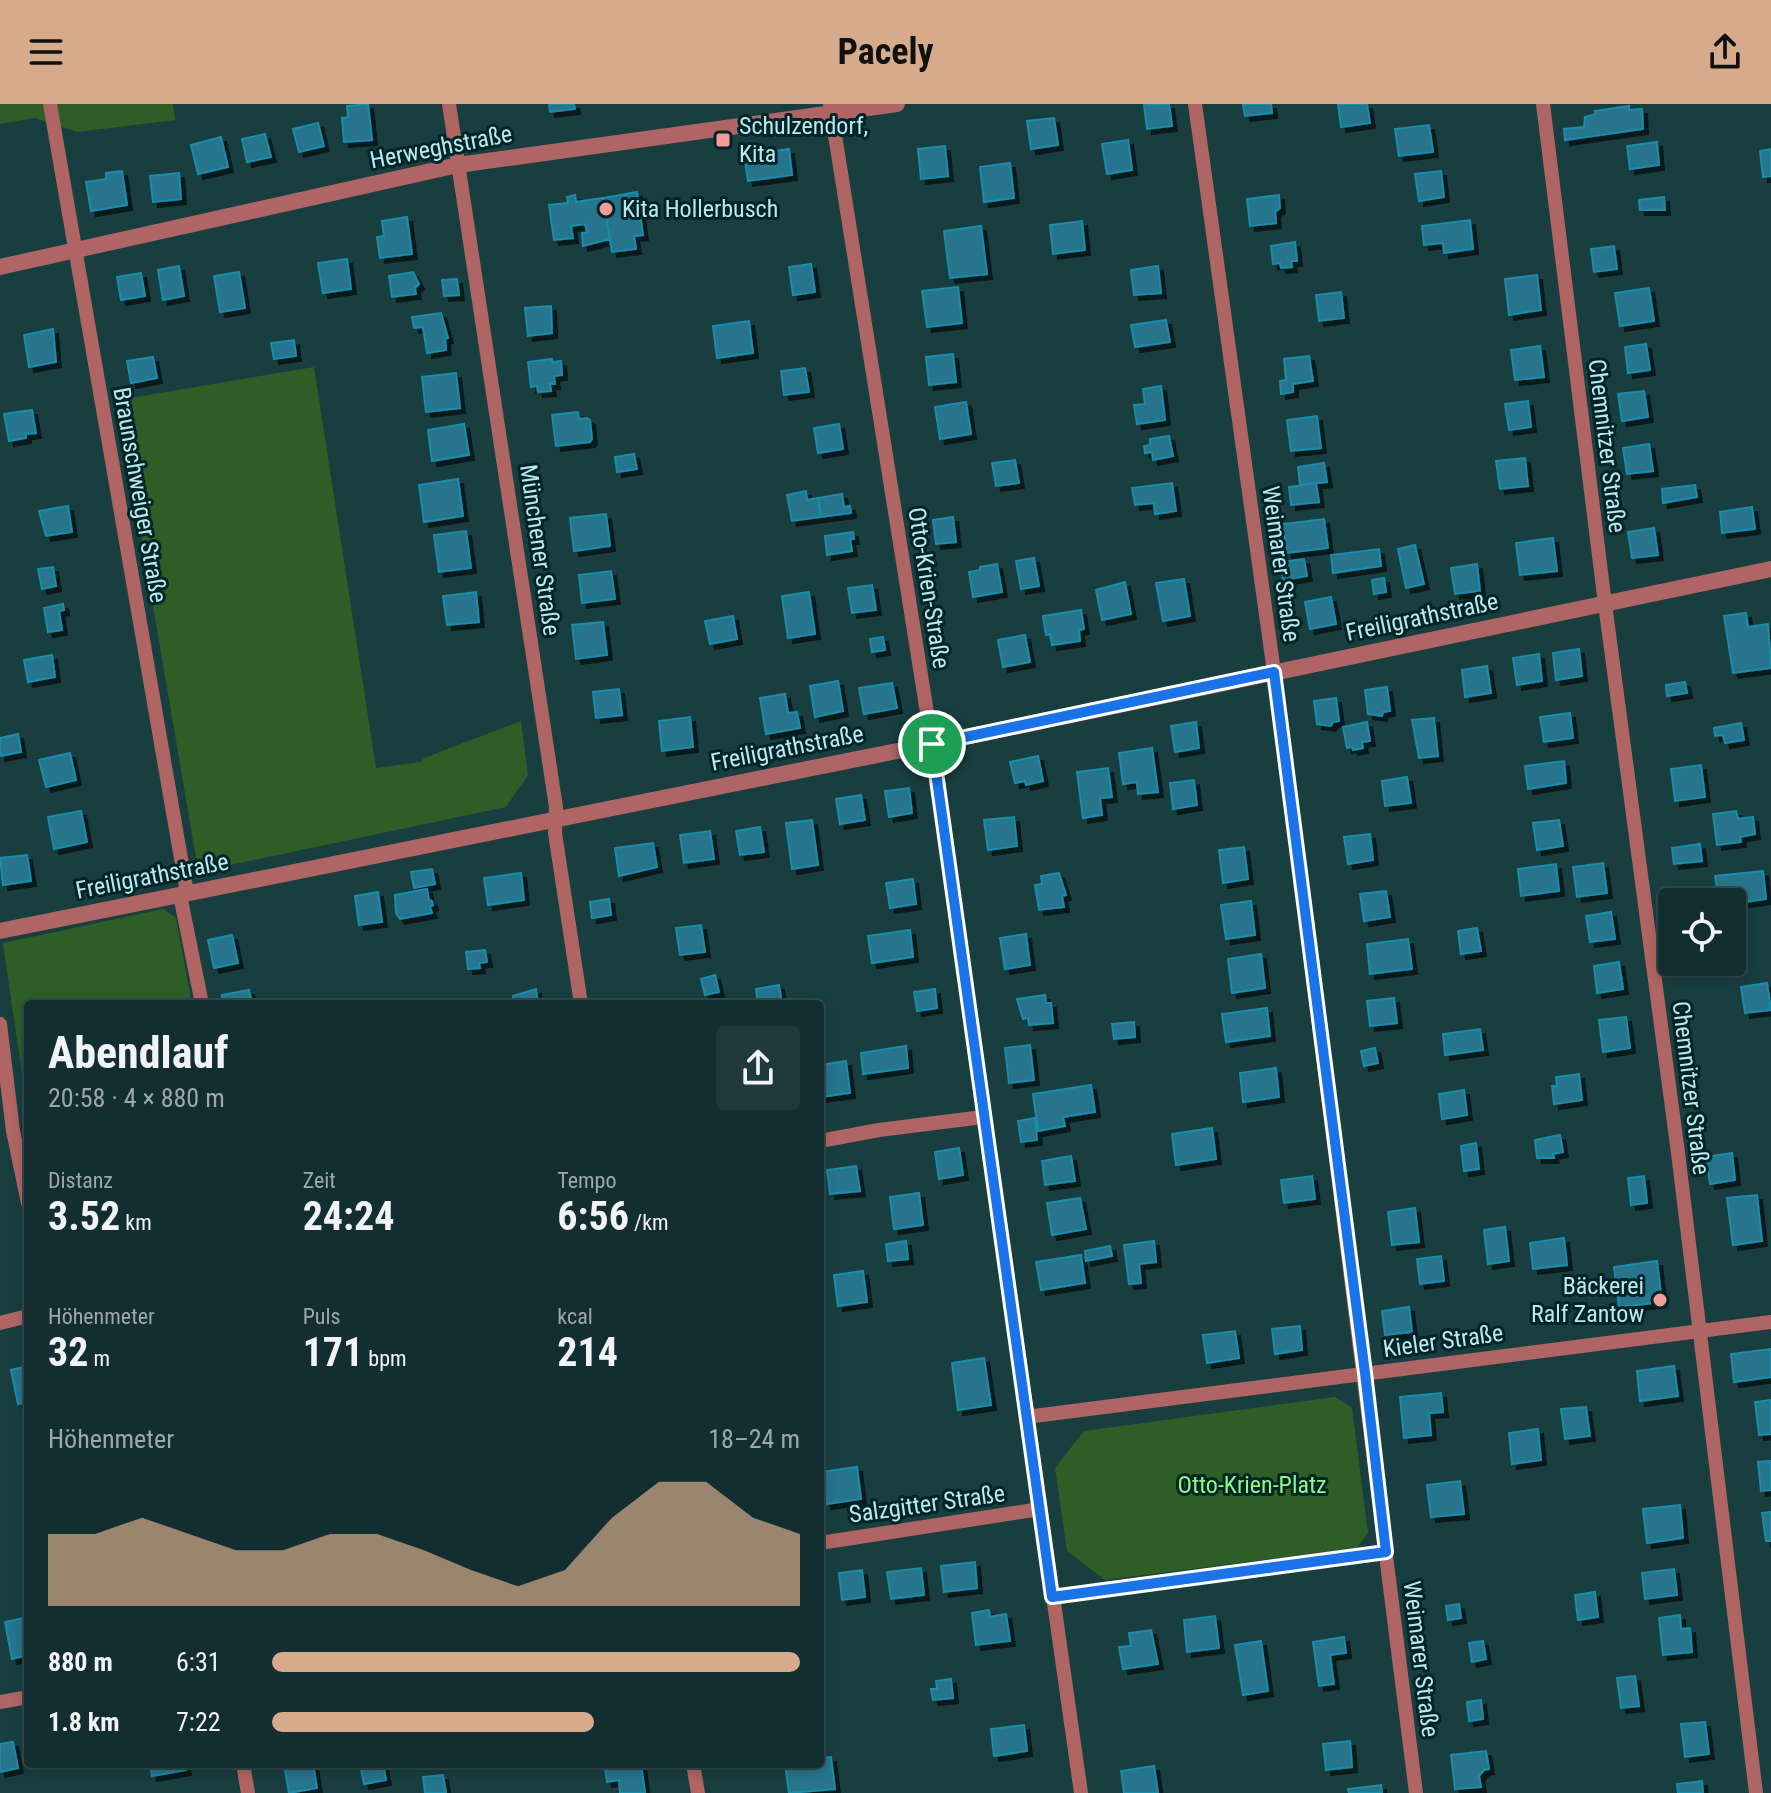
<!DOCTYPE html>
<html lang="de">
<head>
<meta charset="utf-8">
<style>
	:root { --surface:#132e30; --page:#203a3c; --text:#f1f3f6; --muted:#9da8ab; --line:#324a4c; --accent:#d6ab8b }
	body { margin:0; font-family:"Roboto Condensed",sans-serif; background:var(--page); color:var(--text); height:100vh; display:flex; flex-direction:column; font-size:30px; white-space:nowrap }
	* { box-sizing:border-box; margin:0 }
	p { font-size:26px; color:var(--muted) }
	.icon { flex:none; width:44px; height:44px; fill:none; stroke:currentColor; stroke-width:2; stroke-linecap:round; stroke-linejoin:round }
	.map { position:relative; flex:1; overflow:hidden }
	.drawer { position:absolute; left:24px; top:896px; width:800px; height:768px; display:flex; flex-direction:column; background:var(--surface); border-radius:8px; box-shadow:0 4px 12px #0003,0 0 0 2px var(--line) }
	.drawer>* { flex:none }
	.fabs { position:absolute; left:1658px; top:784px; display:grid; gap:16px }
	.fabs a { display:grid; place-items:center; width:88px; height:88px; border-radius:8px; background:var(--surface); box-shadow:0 4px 12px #0003,0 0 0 2px var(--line); font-size:40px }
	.pin { position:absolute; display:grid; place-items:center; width:68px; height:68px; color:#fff; margin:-34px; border:4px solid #fff; border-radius:50%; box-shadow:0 2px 8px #0007 }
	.round { display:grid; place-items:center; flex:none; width:84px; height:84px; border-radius:8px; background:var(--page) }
	.head { display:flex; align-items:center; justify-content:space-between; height:136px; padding:0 24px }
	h1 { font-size:44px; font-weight:700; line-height:60px }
	.stats { display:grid; grid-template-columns:repeat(3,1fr); gap:12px; height:136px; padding:8px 24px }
	.stats div { display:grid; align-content:center }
	.stats b { font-size:40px; font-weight:700 }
	.stats small { font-size:22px; font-weight:400 }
	.stats p { font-size:22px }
	.chart { height:224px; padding:16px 24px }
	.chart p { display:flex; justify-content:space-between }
	.chart svg { width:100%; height:144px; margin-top:8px; fill:var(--accent); opacity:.7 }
	ul { padding:0 24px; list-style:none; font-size:26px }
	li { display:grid; grid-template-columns:128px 96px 1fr; align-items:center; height:60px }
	li i { height:20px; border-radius:10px; background:var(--accent) }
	header { display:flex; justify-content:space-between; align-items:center; height:104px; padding:0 24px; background:var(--accent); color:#111; font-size:36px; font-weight:700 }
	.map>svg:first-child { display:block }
</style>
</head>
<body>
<header><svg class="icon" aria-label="menu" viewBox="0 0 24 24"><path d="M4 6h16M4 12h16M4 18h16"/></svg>Pacely<svg class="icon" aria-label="share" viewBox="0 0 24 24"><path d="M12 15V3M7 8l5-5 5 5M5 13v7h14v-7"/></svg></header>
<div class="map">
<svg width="1771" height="1689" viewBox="0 0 1771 1689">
	<defs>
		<filter id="shadow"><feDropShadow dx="5" dy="5" stdDeviation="0" flood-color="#0009"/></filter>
	</defs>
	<rect width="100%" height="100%" fill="#193e40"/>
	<path fill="#2c5e26" d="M0,0H173L175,16L77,28L35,14L0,20Z
		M314,263L376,664L421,658L424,654L521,617L528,671L506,703L211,765L196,754L118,296Z
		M163,805L176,814L192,900H28V1012L3,839Z
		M1335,1293L1352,1304L1368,1429L1357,1444L1105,1476L1067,1447L1055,1364L1084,1327Z"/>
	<path fill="#25748c" stroke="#1a8cab" stroke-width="2" filter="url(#shadow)" d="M368,0L372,36L344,38L342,14L348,13L347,2Z
		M549,0H574L575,5L550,8Z
		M1169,0L1172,22L1147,25L1144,1Z
		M1243,0H1271L1272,9L1245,12Z
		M1338,0H1367L1370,19L1341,23Z
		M1629,2V6L1642,5L1643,25L1565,36L1564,25L1584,23L1585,13L1596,10L1595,7Z
		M1054,14L1058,41L1031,45L1027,17Z
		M318,19L324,42L299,48L293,25Z
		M1429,21L1433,48L1399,52L1395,25Z
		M265,30L271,53L247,58L242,35Z
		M221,33L228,63L198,70L191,41Z
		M1128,36L1132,66L1107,70L1102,40Z
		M1657,38L1659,61L1630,65L1627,42Z
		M945,42L948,72L921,75L918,45Z
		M789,45L792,71L748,77L744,51Z
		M1771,45V72L1763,73L1760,47Z
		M1010,59L1014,94L984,98L980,63Z
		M122,67L127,101L91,107L86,78L106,75V69Z
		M1441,67L1444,93L1419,97L1415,70Z
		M179,69L181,95L153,98L150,72Z
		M637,88L643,131L634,132L636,145L612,148L603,94Z
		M575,91L576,98L603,94L610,135L583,142L582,129H587L585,120L571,122L573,134L554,136L549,101L568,99L567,93Z
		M1279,91L1280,104L1275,108L1276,119L1250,122L1247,95Z
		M1664,93L1665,106H1640L1639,96Z
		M407,113L412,150L380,154L377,133L384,132L382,117Z
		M1470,116L1473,145L1444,149L1443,139L1424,141L1422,122Z
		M1082,117L1085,146L1053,150L1050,121Z
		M981,122L987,170L950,174L944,127Z
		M1295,138L1297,157H1291L1292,163L1281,164L1280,159L1273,160L1271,142Z
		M1614,142L1617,165L1594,168L1591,145Z
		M347,155L351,185L323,189L318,159Z
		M811,160L815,188L793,191L789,163Z
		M179,162L184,192L163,196L158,166Z
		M1158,162L1161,189L1134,191L1131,166Z
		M239,168L245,204L220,208L214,172Z
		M413,168L419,180L415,184L416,190L392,193L389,172Z
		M141,169L145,192L121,196L117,173Z
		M1537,171L1541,206L1509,211L1505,175Z
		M457,175L459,191L444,192L442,176Z
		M958,183L962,219L927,223L922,187Z
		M1649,184L1654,217L1620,222L1615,189Z
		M1341,188L1344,214L1319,217L1316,191Z
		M551,202L552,229L528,232L525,204Z
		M441,209L448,234L445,235L446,246L427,249L423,223L414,224L412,213Z
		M1166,216L1170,238L1135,243L1131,221Z
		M749,217L753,249L717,254L713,222Z
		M53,225L56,258L29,263L24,231Z
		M294,236L296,252L274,255L271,239Z
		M1646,240L1650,266L1628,269L1625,243Z
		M1540,242L1544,273L1515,276L1511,246Z
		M953,250L956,278L929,281L926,253Z
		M1309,252L1313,277L1293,280V288L1281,290L1280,277L1286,276L1284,255Z
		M153,253L157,274L131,279L127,257Z
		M552,255V258L561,257L562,271L554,272L555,280H550L551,287L538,288L537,282L531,283L528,258Z
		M805,264L809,288L784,291L781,267Z
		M456,269L460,304L426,308L422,273Z
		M1161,282L1165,316L1137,320L1134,301L1145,300L1143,285Z
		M1644,287L1648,313L1622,317L1618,290Z
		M1528,297L1531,323L1509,326L1505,300Z
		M966,298L971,330L940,335L935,303Z
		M32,306L36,329L26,330V334L9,337L4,310Z
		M578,308L579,315L587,314L590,316L592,335L590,338L556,342L552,311Z
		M1317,312L1321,344L1291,347L1287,316Z
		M464,320L469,351L432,357L428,326Z
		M839,320L843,345L818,349L814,324Z
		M1169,332L1173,352L1153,356L1152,348L1145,349L1144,342L1150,341V335Z
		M1649,340L1653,367L1627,370L1623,344Z
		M634,350L637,365L617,368L615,353Z
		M1525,354L1528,382L1500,385L1496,357Z
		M1015,356L1019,379L996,382L992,359Z
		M1324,359L1327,378L1300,381L1298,363Z
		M458,375L463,412L424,418L419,381Z
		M1172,379L1176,407L1155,410L1154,399L1135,401L1132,384Z
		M1316,379L1319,398L1291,401L1289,383Z
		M1695,381L1697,393L1663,399L1662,385Z
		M806,387L807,396L818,394L821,413L792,417L787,391Z
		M842,390L844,403L850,402L851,409L821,413L818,394Z
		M68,402L72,428L46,432L39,407Z
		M1752,403L1755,425L1722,429L1720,408Z
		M606,410L610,442L574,447L570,414Z
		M953,413L956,438L936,440L933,416Z
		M1324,415L1328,444L1287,449L1283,420Z
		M1654,424L1658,451L1632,454L1628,428Z
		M466,427L471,464L439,468L434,431Z
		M853,428L854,435H850L852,447L827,451L825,432Z
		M1553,434L1557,467L1520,471L1516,439Z
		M1415,441L1424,480L1406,484L1398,445Z
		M1379,445L1381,462L1333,469L1331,451Z
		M1034,454L1039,482L1021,485L1016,457Z
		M1304,455L1307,472L1283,476L1281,458Z
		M997,460L1002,488L973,493L969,468L980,466V463Z
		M1477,460L1480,487L1455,490L1451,464Z
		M53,463L56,482L42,485L38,465Z
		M611,467L615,495L582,499L579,471Z
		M1384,474L1386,488L1374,490L1372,476Z
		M1184,475L1190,512L1163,517L1156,479Z
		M1125,478L1131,510L1102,516L1096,486Z
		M872,481L876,506L852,509L848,484Z
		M476,488L479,518L447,521L443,492Z
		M809,488L815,530L788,534L782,492Z
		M1331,493L1336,520L1310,525L1305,498Z
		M63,500L64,506L59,507L62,526L48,528L44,504Z
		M1081,506L1084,525L1079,526L1080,537L1052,541L1050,530L1046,531L1043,512Z
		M1746,509L1748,523L1768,520L1771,564L1733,569L1724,512Z
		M733,512L737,535L710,540L705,517Z
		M603,518L607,551L576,555L572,521Z
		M1025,531L1030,558L1003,563L998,536Z
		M883,533L885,546L872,548L870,535Z
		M1579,545L1582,572L1556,576L1553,549Z
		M1539,550L1542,577L1517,581L1513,554Z
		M52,551L55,573L28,578L24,556Z
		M1487,562L1491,589L1465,593L1462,566Z
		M838,577L843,607L815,613L810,582Z
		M1685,578L1687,589L1667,592L1666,581Z
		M892,579L897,604L864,610L859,584Z
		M1387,583L1390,607L1383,608L1382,612L1368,610L1365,586Z
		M619,585L622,611L596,614L593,588Z
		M785,590L788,609L797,608L800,624L766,630L760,594Z
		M1336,594L1339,617L1333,618L1331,622L1317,620L1314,597Z
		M1570,609L1573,634L1544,638L1540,613Z
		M690,613L693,643L662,647L659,617Z
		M1434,614L1438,652L1419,654L1412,616Z
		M1196,618L1199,644L1175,648L1171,622Z
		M1367,618L1370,637L1362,638L1363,644L1353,646L1352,643L1347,644L1343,623Z
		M1741,619L1744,636L1725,639L1723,631L1715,632L1714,624Z
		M18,630L21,648L0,652V634Z
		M1152,644L1158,688L1138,690L1137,678L1123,680L1119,649Z
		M70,649L76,676L46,683L39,656Z
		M1038,652L1043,677L1026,681L1025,677L1015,679L1010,658Z
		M1564,657L1566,679L1528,685L1525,662Z
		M1701,661L1705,693L1675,697L1671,665Z
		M1108,664L1112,693L1100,694L1102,711L1083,714L1077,668Z
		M1407,673L1411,699L1385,702L1382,677Z
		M1194,676L1197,701L1173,705L1170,679Z
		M909,684L912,709L889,713L885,687Z
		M861,691L865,716L840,720L836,695Z
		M81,707L87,738L54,745L48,713Z
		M1736,707L1738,715L1753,713L1755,730L1740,733L1741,738L1717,741L1713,710Z
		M1014,713L1017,742L988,746L984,716Z
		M812,716L818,761L792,765L786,719Z
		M1559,716L1563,742L1537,746L1533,719Z
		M760,723L764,748L740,751L736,727Z
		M710,727L714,755L684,759L680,731Z
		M1370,730L1373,756L1348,760L1344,733Z
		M653,739L657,763L619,772L615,744Z
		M1700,740L1702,757L1674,760L1672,744Z
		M1244,743L1248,775L1223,779L1219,746Z
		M27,751L31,777L3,781L0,754Z
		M1603,759L1607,789L1577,793L1573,763Z
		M1556,760L1559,787L1521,792L1518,765Z
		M432,765L435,780L414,784L411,768Z
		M1763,767L1766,795L1732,800L1719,798L1715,772Z
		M521,769L524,796L488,801L484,774Z
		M1059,769L1066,791L1062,792L1064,803L1039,806L1035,781L1042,780L1041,772Z
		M913,775L916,800L890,804L886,779Z
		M427,785L429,796L432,797L433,801L430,803L432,809L400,815L396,809L395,791Z
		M1386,787L1390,813L1364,817L1360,790Z
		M378,788L382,818L359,821L355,792Z
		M609,795L611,811L592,814L590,798Z
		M1251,797L1255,831L1226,835L1221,801Z
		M1611,808L1615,835L1590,838L1586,812Z
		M701,821L705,848L680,851L676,824Z
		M1477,824L1481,847L1461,850L1458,827Z
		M910,826L913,853L872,859L868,832Z
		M1026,830L1030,861L1005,865L1000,834Z
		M232,831L238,859L214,864L208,836Z
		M1408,835L1412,865L1370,870L1367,840Z
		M485,846L487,858L479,859L480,864L468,865L466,848Z
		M1261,850L1265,884L1232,889L1228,855Z
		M1619,858L1623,885L1597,889L1594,862Z
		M715,871L719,888L705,891L701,875Z
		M1767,879L1771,906L1745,909L1741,883Z
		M779,881L782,900H758L756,885Z
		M536,885L538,900H514L513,892Z
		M935,885L937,904L917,907L914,888Z
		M249,886L252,900H223L222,891Z
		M1045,891L1046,899H1051L1053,919L1029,921L1028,914L1023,915L1017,895Z
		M1394,894L1397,919L1370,922L1367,897Z
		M1267,904L1270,932L1226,938L1222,910Z
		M1626,913L1630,944L1603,948L1599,916Z
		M1134,918L1135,933L1114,935L1112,920Z
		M1480,925L1483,946L1445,951L1443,930Z
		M1030,941L1034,976L1009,979L1005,944Z
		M906,942L908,964L863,970L861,949Z
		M1375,944L1378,959L1364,962L1361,947Z
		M846,957L850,989L820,993V961Z
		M1276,964L1279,993L1243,998L1240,969Z
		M1579,970L1582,996L1554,1000L1552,982H1557L1556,973Z
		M1091,981L1095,1008L1063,1013L1065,1022L1038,1027L1033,990Z
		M1464,986L1467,1011L1442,1015L1439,990Z
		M1035,1014L1037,1036L1021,1038L1018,1017Z
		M1212,1024L1216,1055L1176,1061L1172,1030Z
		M1560,1031L1563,1048L1553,1050L1554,1054H1537L1535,1036Z
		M1476,1039L1479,1065L1464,1067L1461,1042Z
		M959,1044L963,1071L939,1075L935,1048Z
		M1732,1049L1735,1076L1710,1080L1706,1053Z
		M1071,1052L1075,1077L1045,1081L1042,1057Z
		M856,1062L860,1087L830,1090L827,1066Z
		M1312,1072L1315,1095L1284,1099L1281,1076Z
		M1644,1072L1647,1099L1631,1101L1628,1074Z
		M919,1089L923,1121L894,1125L890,1093Z
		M1757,1091L1762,1137L1733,1141L1727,1094Z
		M1080,1094L1086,1125L1052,1131L1047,1099Z
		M1415,1104L1419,1138L1392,1141L1388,1108Z
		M1505,1123L1509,1157L1488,1160L1484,1126Z
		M1564,1134L1567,1161L1533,1165L1530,1139Z
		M906,1137L908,1155L888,1157L886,1140Z
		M1154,1137L1156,1158L1139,1160L1141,1179L1129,1180L1124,1141Z
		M1110,1142L1112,1152L1086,1157L1085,1147Z
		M1081,1151L1085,1179L1041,1186L1036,1158Z
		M1441,1152L1444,1177L1420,1180L1417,1155Z
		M1657,1157L1662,1198L1619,1203L1614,1163Z
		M863,1167L867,1198L838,1202L834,1171Z
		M1409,1203L1412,1228L1385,1231L1382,1207Z
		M1300,1222L1302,1246L1275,1250L1272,1225Z
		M1235,1227L1239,1254L1207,1259L1203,1231Z
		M1771,1245V1273L1734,1278L1731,1250Z
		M984,1254L991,1301L958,1306L952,1259Z
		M28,1262V1298L18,1300L11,1266Z
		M1674,1262L1678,1292L1640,1297L1637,1267Z
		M1441,1289L1443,1308L1429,1309L1431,1331L1404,1334L1400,1293Z
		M1771,1296V1330L1759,1331L1755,1298Z
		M1586,1303L1590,1332L1565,1335L1561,1305Z
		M1538,1325L1541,1356L1512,1360L1509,1329Z
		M1771,1357V1386L1761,1387L1758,1358Z
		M857,1363L861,1395L826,1400L821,1368Z
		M1460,1377L1464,1410L1431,1413L1427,1381Z
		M1680,1401L1683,1434L1647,1439L1643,1405Z
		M1771,1408V1437H1766L1762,1409Z
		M975,1458L977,1484L944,1488L941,1462Z
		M921,1464L924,1491L891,1495L887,1468Z
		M1674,1465L1677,1491L1645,1495L1642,1469Z
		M862,1466L865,1493L842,1496L839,1469Z
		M1595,1488L1598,1513L1578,1516L1575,1491Z
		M1459,1500L1461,1514L1448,1516L1446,1502Z
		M989,1506L990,1513L1006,1510L1010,1537L976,1541L972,1509Z
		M1680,1511L1681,1525L1690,1524L1692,1548L1663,1551L1659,1514Z
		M1215,1512L1219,1544L1187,1548L1184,1516Z
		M24,1514L28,1524V1551L12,1555L5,1518Z
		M1151,1526L1158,1560L1123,1565L1119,1543L1131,1542L1129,1529Z
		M1344,1533L1346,1549L1330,1551L1334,1580L1319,1582L1313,1538Z
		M1261,1537L1268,1587L1243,1591L1235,1541Z
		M1483,1537L1486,1555L1472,1558L1469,1539Z
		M1635,1572L1639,1602L1621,1604L1617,1574Z
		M951,1575L953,1594L933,1596L931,1585H937L936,1577Z
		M1481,1596L1483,1615L1469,1617L1467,1598Z
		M1705,1618L1709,1650L1685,1653L1681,1620Z
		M1024,1621L1027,1647L994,1652L991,1625Z
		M1350,1637L1352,1663L1326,1666L1323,1640Z
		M13,1638L18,1664L0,1668V1640Z
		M1486,1647L1489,1665L1484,1666L1479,1672L1481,1683L1455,1685L1451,1651Z
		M831,1653L835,1685L789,1689L785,1660H820V1654Z
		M150,1660H185L186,1666L152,1672Z
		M284,1660H313L317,1684L289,1689Z
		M360,1660H383L386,1676L364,1680Z
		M625,1660H641L645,1689H620L619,1676L607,1678L605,1663Z
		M1154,1662L1158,1689H1124L1121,1667Z
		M443,1671L446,1689H425L423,1673Z
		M1702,1677L1703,1689H1678L1677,1680Z
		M1381,1681L1382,1689H1349L1348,1685Z"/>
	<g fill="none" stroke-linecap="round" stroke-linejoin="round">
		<path stroke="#af6564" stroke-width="14" d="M50,0L187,789
			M449,0L556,703L555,729L581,900
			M830,0L932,640L1081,1689
			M1195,0L1279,604L1416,1689
			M1543,0L1605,500L1678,1049L1756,1689
			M180,791L202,900
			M0,920L13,1027L28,1099
			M820,1037L879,1026L983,1013
			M0,1219L28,1212
			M1026,1313L1771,1218
			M820,1439L1040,1405
			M1052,1493L1386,1448
			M0,1598L28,1593
			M243,1660L248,1689
			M693,1660L698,1689"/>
		<path stroke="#af6564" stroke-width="16" d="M0,163L458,61L897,0
			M0,827L932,640L1771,465"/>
	</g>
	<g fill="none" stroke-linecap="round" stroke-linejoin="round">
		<g stroke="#fff" stroke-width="16">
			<path id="route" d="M1274,568L1365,1269L1386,1448L1052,1493L932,640Z"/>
		</g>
		<use href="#route" stroke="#1a73e8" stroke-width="10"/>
	</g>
	<g fill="#f59b99" stroke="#002427" stroke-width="3">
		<rect x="715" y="28" width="16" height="16" rx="4"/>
		<circle cx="606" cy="105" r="8"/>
		<circle cx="1660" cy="1196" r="8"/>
	</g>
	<g text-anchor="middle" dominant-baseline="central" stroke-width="6" stroke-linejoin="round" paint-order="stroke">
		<g font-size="24" fill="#b8eaee" stroke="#002427" text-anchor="start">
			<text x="739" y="22">Schulzendorf,<tspan x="739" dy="28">Kita</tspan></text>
			<text x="622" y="105">Kita Hollerbusch</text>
			<text x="1644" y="1182" text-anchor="end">Bäckerei<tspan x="1644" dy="28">Ralf Zantow</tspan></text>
		</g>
		<g font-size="24" fill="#b8eaee" stroke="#002427">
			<text transform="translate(441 43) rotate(-11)">Herweghstraße</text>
			<text transform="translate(1607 342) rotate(83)">Chemnitzer Straße</text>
			<text transform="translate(140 391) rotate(80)">Braunschweiger Straße</text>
			<text transform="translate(540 446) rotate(82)">Münchener Straße</text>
			<text transform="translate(1281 460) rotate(82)">Weimarer Straße</text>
			<text transform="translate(929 484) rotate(81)">Otto-Krien-Straße</text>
			<text transform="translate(1422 513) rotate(-12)">Freiligrathstraße</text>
			<text transform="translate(787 644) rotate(-11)">Freiligrathstraße</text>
			<text transform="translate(152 772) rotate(-11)">Freiligrathstraße</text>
			<text transform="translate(1691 984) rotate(83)">Chemnitzer Straße</text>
			<text transform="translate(1443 1237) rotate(-8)">Kieler Straße</text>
			<text transform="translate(927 1400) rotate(-8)">Salzgitter Straße</text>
			<text transform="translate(1421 1555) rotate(83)">Weimarer Straße</text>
		</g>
		<g font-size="24" fill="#90f983" stroke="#002427">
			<text x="1252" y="1381">Otto-Krien-Platz</text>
		</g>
	</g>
</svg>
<div class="fabs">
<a><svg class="icon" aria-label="locate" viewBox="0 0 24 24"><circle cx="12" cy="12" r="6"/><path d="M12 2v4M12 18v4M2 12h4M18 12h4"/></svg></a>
</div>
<div class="pin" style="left:932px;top:640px;background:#1e9e55"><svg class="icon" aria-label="arrive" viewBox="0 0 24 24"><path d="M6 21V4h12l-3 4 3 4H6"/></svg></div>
<section class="drawer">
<div class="head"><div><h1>Abendlauf</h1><p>20:58 · 4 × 880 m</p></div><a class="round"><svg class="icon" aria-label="share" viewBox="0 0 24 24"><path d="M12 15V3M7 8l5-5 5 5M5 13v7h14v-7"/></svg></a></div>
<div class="stats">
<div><p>Distanz</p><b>3.52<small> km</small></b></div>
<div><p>Zeit</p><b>24:24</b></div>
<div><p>Tempo</p><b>6:56<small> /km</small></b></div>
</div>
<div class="stats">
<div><p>Höhenmeter</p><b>32<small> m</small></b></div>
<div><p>Puls</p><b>171<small> bpm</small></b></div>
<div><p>kcal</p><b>214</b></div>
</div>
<div class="chart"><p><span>Höhenmeter</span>18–24 m</p>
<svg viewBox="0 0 160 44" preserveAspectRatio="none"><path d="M0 44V22L10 22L20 17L30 22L40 27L50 27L60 22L70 22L80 27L90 33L100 38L110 33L120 17L130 6L140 6L150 17L160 22V44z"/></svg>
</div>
<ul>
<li><b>880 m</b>6:31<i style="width:100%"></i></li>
<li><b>1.8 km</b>7:22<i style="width:61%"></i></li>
</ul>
</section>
</div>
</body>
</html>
